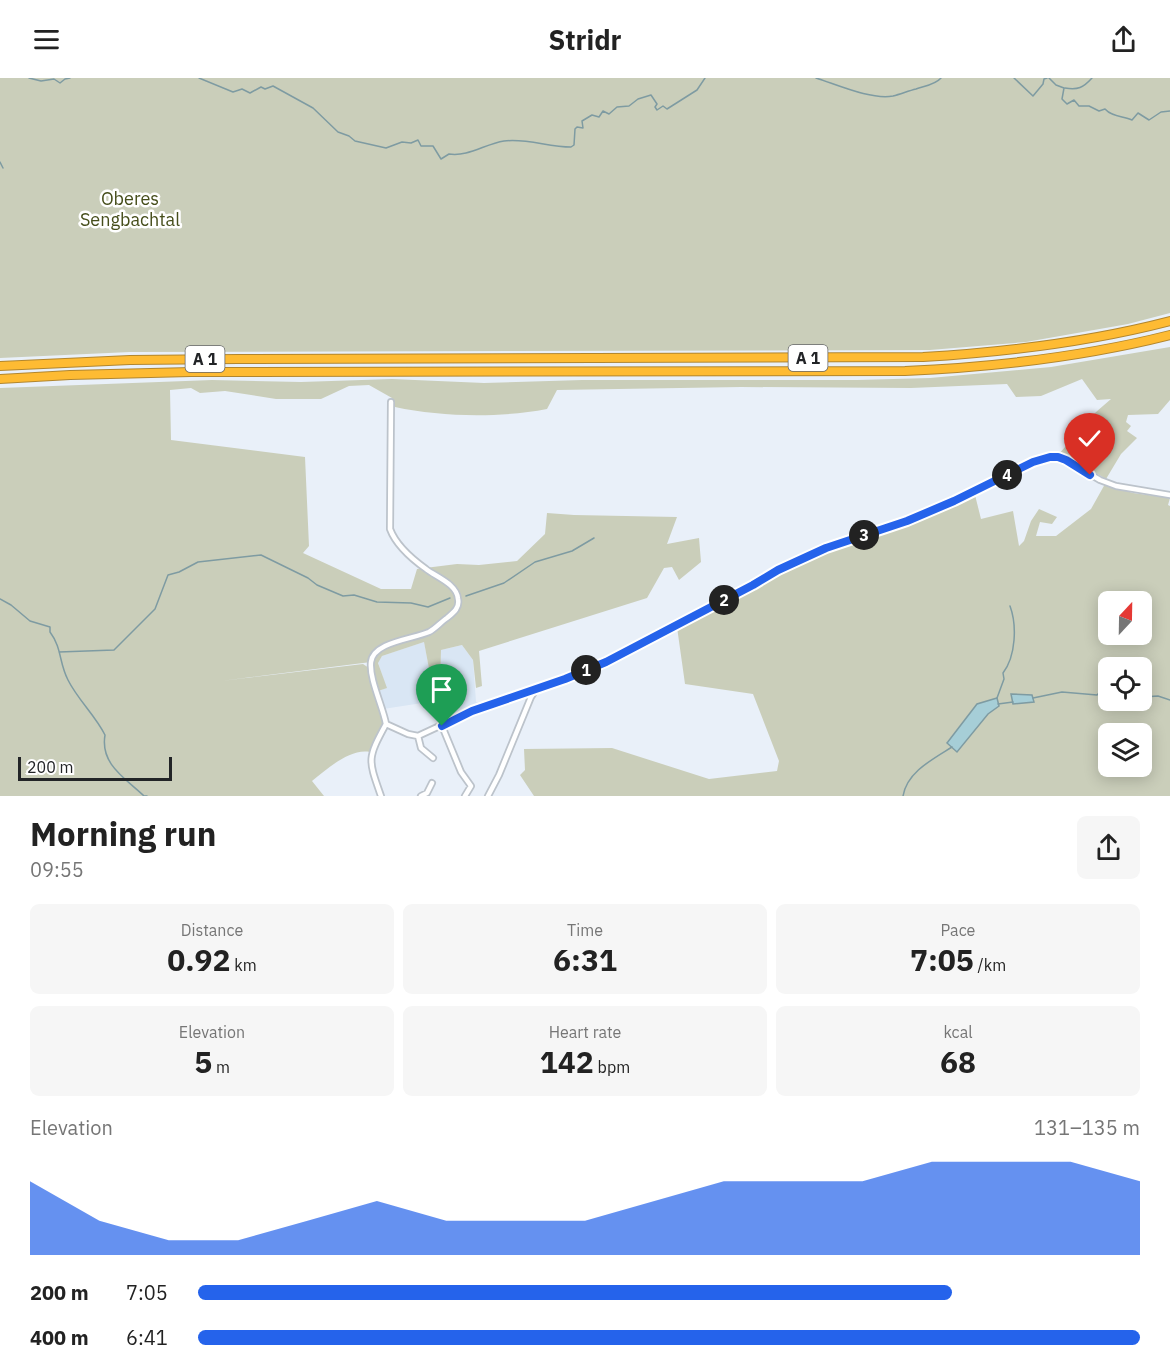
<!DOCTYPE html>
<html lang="en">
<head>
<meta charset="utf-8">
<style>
	:root { --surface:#fff; --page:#f6f6f6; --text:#222; --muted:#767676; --accent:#2563eb }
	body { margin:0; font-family:"IBM Plex Sans",sans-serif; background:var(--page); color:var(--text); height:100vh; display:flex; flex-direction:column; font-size:22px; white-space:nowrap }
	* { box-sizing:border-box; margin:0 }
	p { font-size:20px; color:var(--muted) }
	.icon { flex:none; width:33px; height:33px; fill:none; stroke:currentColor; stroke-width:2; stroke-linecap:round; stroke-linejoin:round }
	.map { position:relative; height:718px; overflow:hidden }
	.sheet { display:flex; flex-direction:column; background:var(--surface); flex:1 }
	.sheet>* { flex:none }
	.needle { width:39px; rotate:22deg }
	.buttons { position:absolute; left:1098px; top:513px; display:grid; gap:12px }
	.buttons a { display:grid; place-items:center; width:54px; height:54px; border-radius:9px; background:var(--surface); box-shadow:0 3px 15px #0003; font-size:30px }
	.scale { position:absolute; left:18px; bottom:15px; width:154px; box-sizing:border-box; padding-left:6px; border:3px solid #222427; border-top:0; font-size:16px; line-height:21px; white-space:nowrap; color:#222427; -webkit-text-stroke:4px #fff; paint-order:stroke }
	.pin { position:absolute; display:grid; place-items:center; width:51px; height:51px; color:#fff; margin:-62px -26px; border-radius:50% 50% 50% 0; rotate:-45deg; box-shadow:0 0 6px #0007 }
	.pin .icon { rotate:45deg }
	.km { position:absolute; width:30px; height:30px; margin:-15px; border-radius:50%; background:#222; color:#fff; font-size:16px; line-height:30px; text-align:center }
	.round { display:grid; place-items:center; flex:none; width:63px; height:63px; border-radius:9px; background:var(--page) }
	.head { display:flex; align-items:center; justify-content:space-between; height:102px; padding:0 30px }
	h1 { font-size:33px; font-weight:700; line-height:45px }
	.metrics { display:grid; grid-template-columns:repeat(3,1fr); gap:9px; height:102px; padding:6px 30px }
	.metrics div { display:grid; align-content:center; border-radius:9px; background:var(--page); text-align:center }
	.metrics b { font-size:30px; font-weight:700 }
	.metrics small { font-size:16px; font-weight:400 }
	.metrics p { font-size:16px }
	.chart { height:168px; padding:12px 30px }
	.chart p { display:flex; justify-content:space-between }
	.chart svg { width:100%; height:108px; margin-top:6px; fill:var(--accent); opacity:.7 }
	ul { padding:0 30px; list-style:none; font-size:20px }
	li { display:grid; grid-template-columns:96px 72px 1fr; align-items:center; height:45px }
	li i { height:15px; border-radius:8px; background:var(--accent) }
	header { display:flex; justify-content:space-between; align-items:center; height:78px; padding:0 30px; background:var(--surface); font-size:27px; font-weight:700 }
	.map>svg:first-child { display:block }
</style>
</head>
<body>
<header><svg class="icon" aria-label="menu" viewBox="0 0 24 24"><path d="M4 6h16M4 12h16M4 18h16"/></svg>Stridr<svg class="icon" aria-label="share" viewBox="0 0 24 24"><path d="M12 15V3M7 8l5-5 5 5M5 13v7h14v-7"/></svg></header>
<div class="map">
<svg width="1170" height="718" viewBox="0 0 1170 718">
	<rect width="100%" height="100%" fill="#e9f0f9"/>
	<path fill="#d9e6f4" d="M424,564L433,612H440L441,572L462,567L473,582L476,624L484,627L442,649L435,623L383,631L378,613L386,610L378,584L382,578Z"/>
	<path fill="#caceba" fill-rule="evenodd" d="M0,0H1170V235L1128,246L1026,264L930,272L130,274L0,280Z
		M1170,269V322L1158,336L1128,337L1126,344L1131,348L1127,353L1137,360L1121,376L1106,401L1077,384L1058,377L1096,334L1111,321L1097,322L1082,301L1041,318L1016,319L1007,306L911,310L741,309L557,312L547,331C500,340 441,339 395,329L392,320L369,307L349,308L321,321H276L225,313L200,315L191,310L170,312L171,362L305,379L309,468L303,475L381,511H411L417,491L457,486L479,487L517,483L545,456L547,435L574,437L677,439L667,466L699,460L701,484L679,502L672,489L664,490L647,520L479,573L482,608L476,610L473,582L462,567L441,572L440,613L433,612L424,564L382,578L378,585L387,610L378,613L371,584L221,603L363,586L369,590L384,646L370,674C350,670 327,691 312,703L324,718H0V310L212,302L301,304L392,301L484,305L582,302H857L930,300L1051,289Z
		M1105,406L1133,415L1170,420L1168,427L1170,428V718H534L520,697L525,692L524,671L612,670L709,701L777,693L779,683L753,616L685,606L677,549L713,532L788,491L835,471L904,449L975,417L981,441L1013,433L1019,468L1024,463L1031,443L1039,431L1057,439L1052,446L1040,444L1036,458H1056L1091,431ZM1108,524H1142V556H1108ZM1108,590H1142V622H1108ZM977,626L999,628L988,636L957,674L947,664ZM1108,656H1142V688H1108Z"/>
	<path fill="#a6ced7" stroke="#7e9ba2" stroke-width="1.5" d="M1011,616L1032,617L1034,624L1013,626Z
		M997,620L999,628L988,636L957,674L947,665L977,626Z"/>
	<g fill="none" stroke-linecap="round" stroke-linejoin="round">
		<path stroke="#7e9ba2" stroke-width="1.5" d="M29,0L41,3L54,1L60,5L65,1L70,0
			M199,0L233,14L242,11L250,15L261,9L265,11L273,8L313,30L338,54L349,58L355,63L386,70L402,64L411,65L418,62L421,68H433L441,81L449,76C468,79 485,66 504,63C527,60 548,69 571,69L574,67L575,51L577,49L583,50L582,43L592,37L599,39L603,33L609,36L617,29L629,28L638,21L651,17L657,26L655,29L657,32L663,28L667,31L697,12L705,0
			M816,0C838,7 871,22 893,18C901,16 908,13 916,11C924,8 935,7 941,0
			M1014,0L1033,18L1043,6L1044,1L1047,0
			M1049,0L1056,7L1064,10L1062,21L1067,26L1074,22L1079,28H1089L1099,33L1105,31C1112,39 1123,38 1132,42L1138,35L1149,42L1161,34L1170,33
			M1065,10C1078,12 1083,10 1092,0
			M0,84L3,90
			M466,518L504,505L535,484L572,473L594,460
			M0,521L11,527L30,543L50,549V554C62,570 59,585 68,602C78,622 95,637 105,657C100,686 125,700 144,718H147
			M59,574L114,572L155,531L168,497L179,494L198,484L261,477L308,500L317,507L343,518L354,517L377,524L411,525L428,529L450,520
			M1142,619L1158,618L1170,622
			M997,620L1004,601L1003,595C1016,578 1017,547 1010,528
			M1033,620L1062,614L1097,617L1101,613H1108
			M998,626L1013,624
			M903,718C907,694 933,681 952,669"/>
		<g stroke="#bcc3cb" stroke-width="8">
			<path id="street" d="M386,646L408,656L418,658L472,633L537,610
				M442,648L461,694L471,708L465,718
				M418,658L421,670L433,680
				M381,718C368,681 367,681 386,646C383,629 369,601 371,584C373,564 413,561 429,554C435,551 441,544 447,540C453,535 460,530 458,521C457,506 436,499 426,491C412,481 396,467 390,451L391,324
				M421,718L427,715L432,705
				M488,718L499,697L531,619L537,610L607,584L779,492L826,470L907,443L954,423L1033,384L1050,379L1066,382L1100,402L1116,408L1170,417"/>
		</g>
		<g stroke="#b1862f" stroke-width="10">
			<path id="highway" d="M0,288L130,282L238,281L923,279C1007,274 1089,264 1170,243
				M0,301L70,297L191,294L905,293C995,289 1083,279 1170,257"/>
		</g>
		<use href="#street" stroke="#fff" stroke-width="4.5"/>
		<use href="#highway" stroke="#febb33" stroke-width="8"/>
	</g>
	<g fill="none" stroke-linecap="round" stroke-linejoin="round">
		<g stroke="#fff" stroke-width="12">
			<path id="route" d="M442,648L472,633L565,601L606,584L753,507L778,492L826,470L907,443L954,423L1033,384L1050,379H1058L1066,382L1090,397"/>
		</g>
		<use href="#route" stroke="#2563eb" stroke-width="8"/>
	</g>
	<g text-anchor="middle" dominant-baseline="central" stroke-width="5" stroke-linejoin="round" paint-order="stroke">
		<g fill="#fff" stroke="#646668" stroke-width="1.5">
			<rect x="788.5" y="267" width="39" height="26" rx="4.5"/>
			<rect x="185.5" y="268" width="39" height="26" rx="4.5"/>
		</g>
		<g font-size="16" font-weight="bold" fill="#222427">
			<text x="808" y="280">A 1</text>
			<text x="205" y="281">A 1</text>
		</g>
		<g font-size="18" fill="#464e1b" stroke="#fff">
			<text x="130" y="120">Oberes<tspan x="130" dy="21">Sengbachtal</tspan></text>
		</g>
	</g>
</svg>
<div class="buttons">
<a><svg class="needle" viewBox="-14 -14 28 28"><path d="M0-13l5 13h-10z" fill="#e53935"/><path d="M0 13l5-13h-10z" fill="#767676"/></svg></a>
<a><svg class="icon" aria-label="locate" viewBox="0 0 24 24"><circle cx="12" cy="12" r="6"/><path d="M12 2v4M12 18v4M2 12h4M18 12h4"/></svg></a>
<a><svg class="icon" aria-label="layers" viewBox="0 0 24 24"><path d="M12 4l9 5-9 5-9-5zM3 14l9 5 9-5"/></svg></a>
</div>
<div class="scale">200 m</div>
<div class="pin" style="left:442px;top:648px;background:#1e9e55"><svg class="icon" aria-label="arrive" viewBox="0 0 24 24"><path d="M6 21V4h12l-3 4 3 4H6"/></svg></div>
<div class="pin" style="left:1090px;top:397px;background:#d93025"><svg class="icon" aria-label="check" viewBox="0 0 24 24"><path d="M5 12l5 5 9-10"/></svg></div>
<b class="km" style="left:586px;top:592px">1</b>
<b class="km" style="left:724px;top:522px">2</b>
<b class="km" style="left:864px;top:457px">3</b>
<b class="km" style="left:1007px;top:397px">4</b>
</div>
<section class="sheet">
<div class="head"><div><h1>Morning run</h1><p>09:55</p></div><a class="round"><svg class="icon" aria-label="share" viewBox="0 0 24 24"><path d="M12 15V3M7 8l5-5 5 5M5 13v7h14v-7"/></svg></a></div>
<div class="metrics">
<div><p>Distance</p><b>0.92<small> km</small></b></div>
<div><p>Time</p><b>6:31</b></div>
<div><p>Pace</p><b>7:05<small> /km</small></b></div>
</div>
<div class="metrics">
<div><p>Elevation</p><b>5<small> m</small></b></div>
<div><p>Heart rate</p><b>142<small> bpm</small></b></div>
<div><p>kcal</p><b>68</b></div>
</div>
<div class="chart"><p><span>Elevation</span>131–135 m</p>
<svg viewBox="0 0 160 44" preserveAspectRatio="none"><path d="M0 44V14L10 30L20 38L30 38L40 30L50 22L60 30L70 30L80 30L90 22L100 14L110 14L120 14L130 6L140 6L150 6L160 14V44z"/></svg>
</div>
<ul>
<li><b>200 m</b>7:05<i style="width:80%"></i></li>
<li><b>400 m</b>6:41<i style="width:100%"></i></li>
</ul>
</section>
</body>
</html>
